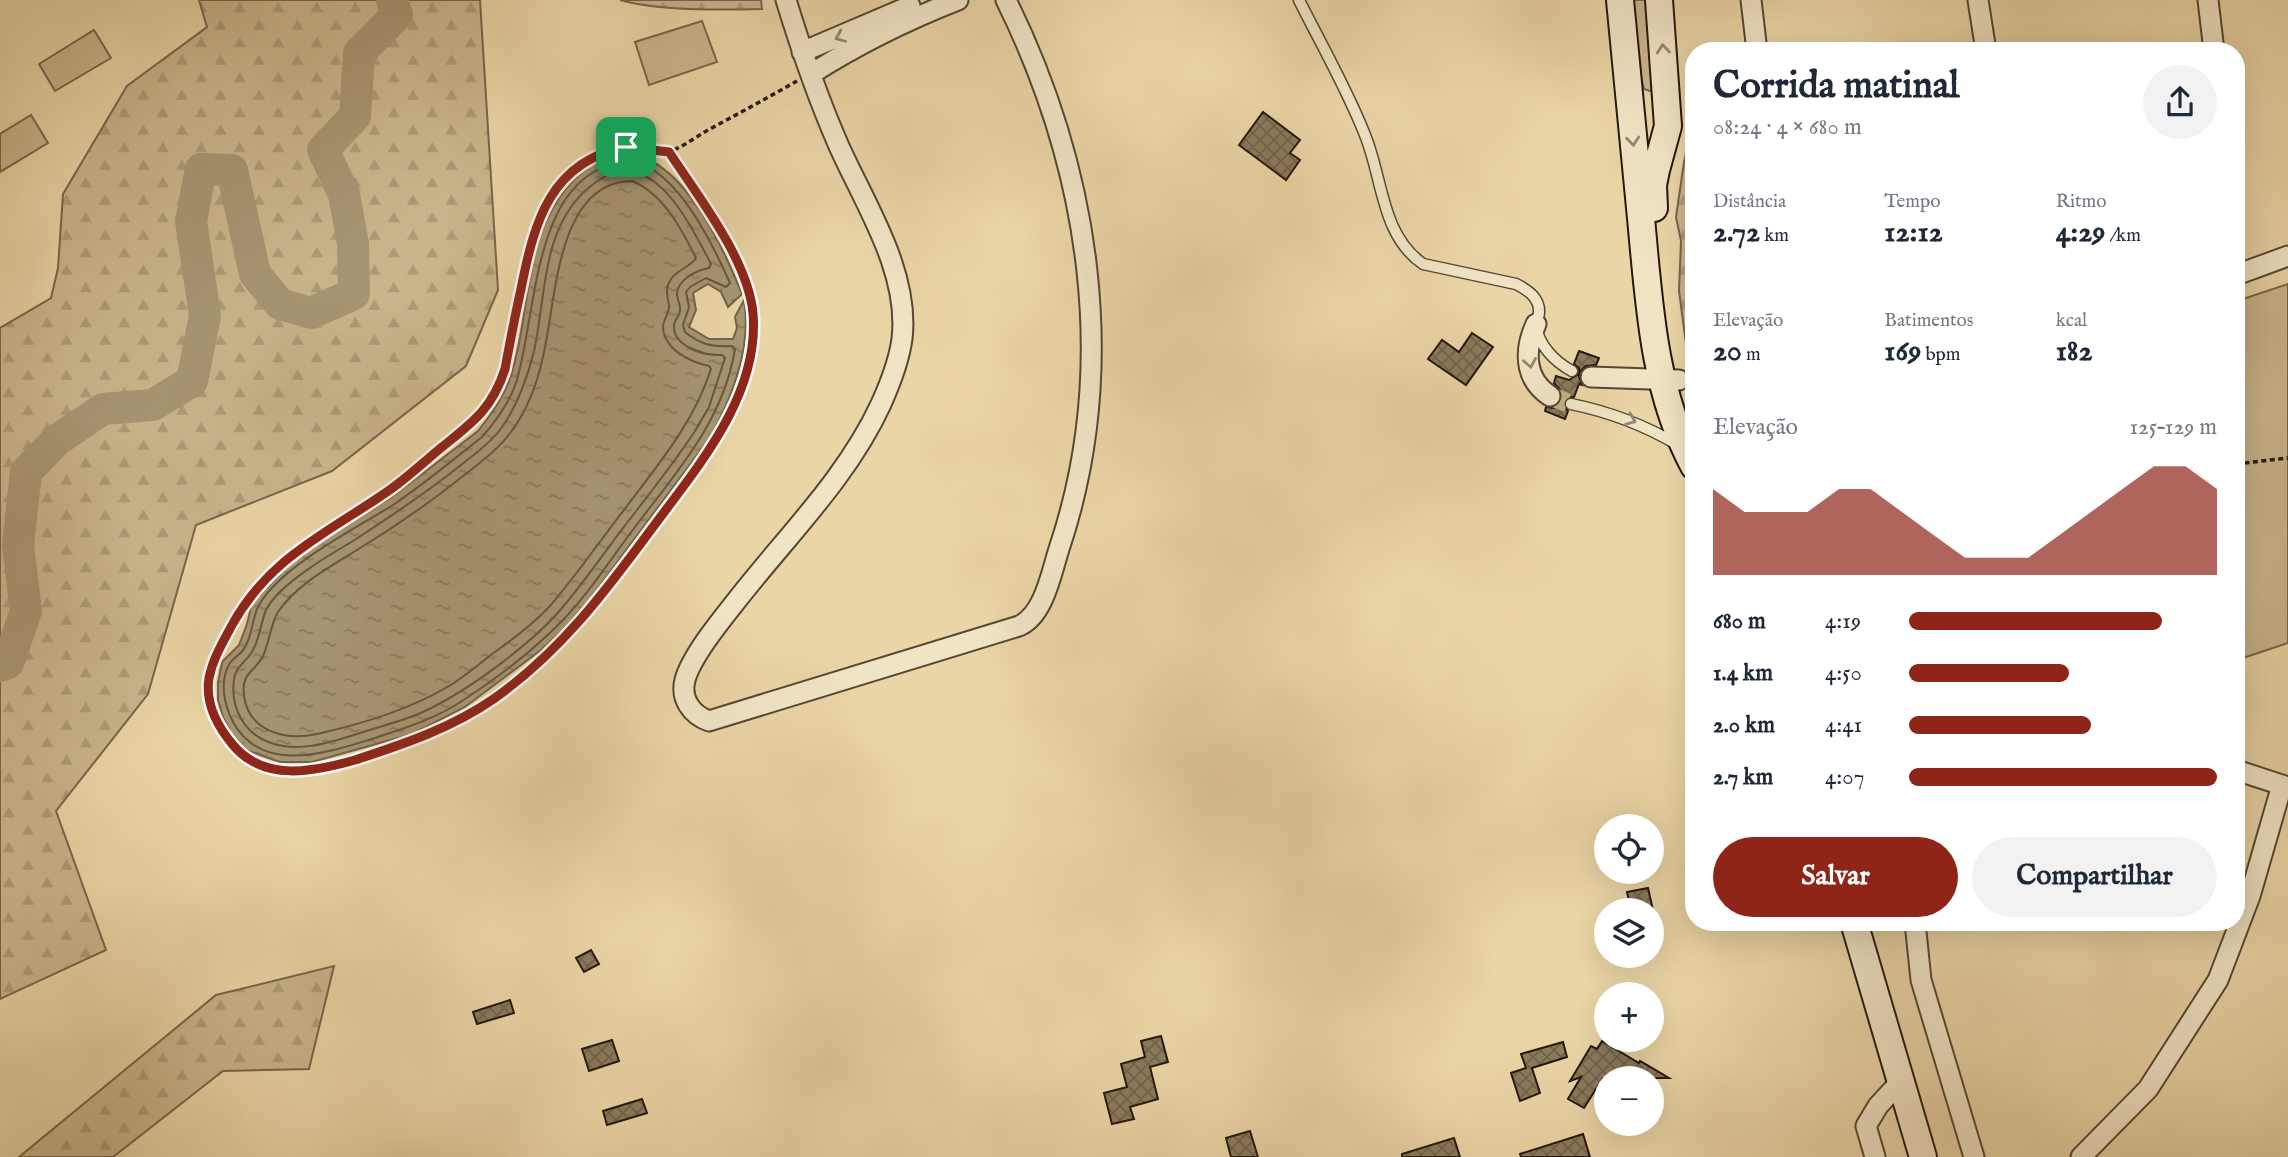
<!DOCTYPE html>
<html lang="pt">
<head>
<meta charset="utf-8">
<style>
	:root { --surface:#fff; --page:#f2f2f3; --text:#1f2937; --muted:#747a83; --accent:#8f2418 }
	body { margin:0; font-family:"IM FELL English",serif; background:var(--page); color:var(--text); height:100vh; display:flex; flex-direction:column; font-size:26px; white-space:nowrap }
	* { box-sizing:border-box; margin:0 }
	p { font-size:23px; color:var(--muted) }
	.icon { flex:none; width:38px; height:38px; fill:none; stroke:currentColor; stroke-width:2; stroke-linecap:round; stroke-linejoin:round }
	.map { position:relative; flex:1; overflow:hidden }
	.side { position:absolute; left:1685px; top:42px; width:560px; height:889px; display:flex; flex-direction:column; background:var(--surface); border-radius:28px; box-shadow:0 7px 28px #0002 }
	.side>* { flex:none }
	.controls { position:absolute; left:1594px; top:814px; display:grid; gap:14px }
	.controls a { display:grid; place-items:center; width:70px; height:70px; border-radius:50%; background:var(--surface); box-shadow:0 7px 28px #0002; font-size:35px }
	.pin { position:absolute; display:grid; place-items:center; width:60px; height:60px; color:#fff; margin:-30px; border-radius:14px; box-shadow:0 4px 10px #0006 }
	.round { display:grid; place-items:center; flex:none; width:74px; height:74px; border-radius:37px; background:var(--page) }
	.head { display:flex; align-items:center; justify-content:space-between; height:119px; padding:0 28px }
	h1 { font-size:38px; font-weight:700; line-height:52px }
	.figures { display:grid; grid-template-columns:repeat(3,1fr); gap:10px; height:119px; padding:7px 28px }
	.figures div { display:grid; align-content:center }
	.figures b { font-size:30px; font-weight:700 }
	.figures small { font-size:19px; font-weight:400 }
	.figures p { font-size:19px }
	.chart { height:196px; padding:14px 28px }
	.chart p { display:flex; justify-content:space-between }
	.chart svg { width:100%; height:126px; margin-top:7px; fill:var(--accent); opacity:.7 }
	.action { display:flex; gap:14px; margin-top:auto; padding:14px 28px }
	.action a { flex:1; height:80px; border-radius:42px; background:var(--accent); color:#fff; font-size:28px; font-weight:700; line-height:80px; text-align:center }
	.action a+a { background:var(--page); color:var(--text) }
	ul { padding:0 28px; list-style:none; font-size:23px }
	li { display:grid; grid-template-columns:112px 84px 1fr; align-items:center; height:52px }
	li i { height:18px; border-radius:9px; background:var(--accent) }
	.map>svg:first-child { display:block }
</style>
</head>
<body>
<div class="map">
<svg width="2288" height="1157" viewBox="0 0 2288 1157">
	<defs>
		<pattern id="forest-firs" width="22" height="20" patternUnits="userSpaceOnUse" patternTransform="scale(1.75)"><rect width="22" height="20" fill="#c9b58c"/><path d="M5 1l3.5 6h-7zM16 11l3.5 6h-7z" fill="#ac9b78"/></pattern>
		<pattern id="water-ripples" width="26" height="14" patternUnits="userSpaceOnUse" patternTransform="scale(1.75)"><rect width="26" height="14" fill="#a79572"/><path d="M2 4q2-2 4 0t4 0M15 11q2-2 4 0t4 0" fill="none" stroke="#88795c"/></pattern>
		<pattern id="building-cross-hatch" width="8" height="8" patternUnits="userSpaceOnUse" patternTransform="scale(1.75)"><rect width="8" height="8" fill="#8b7a5d"/><path d="M0 0l8 8M0 8l8-8" fill="none" stroke="#71634b"/></pattern>
	</defs>
	<rect width="100%" height="100%" fill="#ead5a6"/>
	<filter id="stains"><feTurbulence type="fractalNoise" baseFrequency=".00286" numOctaves="4"/><feColorMatrix values="0 0 0 0 .2 0 0 0 0 .09 0 0 0 0 .02 0 0 0 .5 -.17"/></filter>
	<radialGradient id="worn" r=".72"><stop offset=".6" stop-color="#630" stop-opacity="0"/><stop offset="1" stop-color="#630" stop-opacity=".3"/></radialGradient>
	<path fill="#c9b58c" stroke="#77664c" stroke-width="2" d="M1632,0H1649L1657,87L1650,91L1644,89L1639,70Z
		M702,21L717,62L649,85L635,42Z
		M94,30L111,58L55,91L39,64Z
		M31,115L48,143L0,172V134Z
		M2288,284V643L2237,660V301Z"/>
	<path fill="url(#forest-firs)" stroke="#77664c" stroke-width="2" d="M199,0H480L498,290L466,366L332,471L196,525L148,694L56,811L106,950L0,999V328L51,298L58,268L63,194L127,86L207,27Z
		M620,0H761L762,9C721,10 659,11 620,0Z
		M1694,129V376L1688,359L1679,291L1681,241L1676,217L1684,162L1690,134Z
		M334,966L309,1069L223,1071L113,1157H19L216,995Z"/>
	<path fill="url(#water-ripples)" stroke="#73634a" stroke-width="2" d="M635,155C686,166 724,249 742,294L728,307L721,292L708,284L693,293L696,310L689,327L709,339H733L737,328L735,317L744,300C752,347 732,399 709,439L589,600L564,629L541,650L465,707L412,734L312,762H280L246,750L232,735L223,717L218,700V683L222,662L239,645L247,624L252,603L298,556L392,497L478,431C490,416 502,400 509,381C533,313 520,231 577,177C594,161 611,155 635,155Z"/>
	<g fill="none" stroke-linecap="round" stroke-linejoin="round">
		<path stroke="#665640" stroke-width="2" d="M634,162C678,171 713,245 730,283L726,287L706,278L690,287L686,292L689,307L683,325L685,332C701,345 712,347 732,346L735,349C724,417 682,466 641,519C614,554 590,593 559,624C530,653 496,679 462,701C435,719 405,728 375,738C329,752 263,776 233,722C224,705 219,680 230,663C234,657 242,654 245,647C253,634 252,617 259,605C281,566 355,529 393,505C424,484 453,460 482,437C496,421 509,403 516,383C538,314 531,162 634,162Z
			M625,171C666,171 694,232 711,264L709,268C697,270 677,280 677,294C677,300 681,305 680,311C679,317 674,320 674,326C673,347 706,356 722,355L725,358L709,407L695,431C672,466 646,498 620,532C599,560 579,589 556,615C523,650 466,692 423,712C403,721 381,726 360,733C330,742 302,753 271,743C244,734 230,707 234,680C235,665 249,661 254,648C260,636 261,622 266,610C278,585 329,555 353,541C390,517 426,493 461,465C475,454 489,444 500,430C517,407 527,379 534,351C546,298 541,232 585,191C597,180 608,173 625,171Z
			M632,181C663,193 682,230 696,258C690,267 677,270 671,279C665,288 667,295 669,305C670,312 664,318 663,326C663,349 690,362 709,366L711,369C694,422 660,462 627,506C601,539 577,575 549,607C532,625 512,640 492,654C478,665 464,677 449,686C409,710 362,724 317,734C286,741 249,732 244,696C241,672 254,673 263,656C269,643 271,623 278,612C297,584 330,567 357,550C395,527 432,501 467,473C481,462 496,451 507,437C527,413 538,382 544,352C556,300 557,181 632,181Z"/>
		<path stroke="#a79572" stroke-width="32" d="M0,666L8,663L26,611L18,545L26,472L57,440L103,409L153,405L192,381L205,316L191,221L201,169L232,170L255,274L280,304L311,313L354,294L353,244L344,194L323,150L355,116L359,53L397,15L392,0"/>
	</g>
	<path fill="url(#building-cross-hatch)" stroke="#25180d" stroke-width="2" d="M1263,112L1300,140L1290,153L1300,160L1286,180L1239,145Z
		M1472,333L1493,347L1466,385L1428,359L1442,340L1459,352Z
		M1579,351L1599,358L1596,365L1586,366L1580,371L1579,377L1582,385L1579,384L1574,397H1568L1564,402V407L1568,411L1565,419L1545,411L1546,407L1554,408L1559,404L1562,399L1561,391L1554,383L1556,376L1569,380L1579,374V368L1574,364Z
		M1648,888L1653,910H1631L1627,892Z
		M591,950L599,964L584,972L576,958Z
		M510,1000L514,1013L477,1024L473,1012Z
		M1161,1036L1168,1062L1150,1067L1158,1099L1130,1107L1134,1119L1112,1124L1104,1093L1127,1087L1121,1064L1145,1057L1141,1041Z
		M612,1040L619,1061L589,1071L582,1049Z
		M1602,1041L1639,1063L1640,1061L1669,1078H1603L1584,1108L1568,1099L1581,1077L1570,1081L1591,1046L1597,1049Z
		M1563,1042L1567,1057L1532,1068L1540,1093L1520,1101L1511,1073L1526,1068L1521,1054Z
		M642,1099L647,1113L607,1125L603,1111Z
		M1250,1131L1258,1157H1231L1226,1138Z
		M1583,1134L1590,1157H1521L1520,1154Z
		M1454,1138L1460,1157H1402V1154Z"/>
	<g fill="none" stroke-linecap="round" stroke-linejoin="round">
		<path stroke="#c3af87" stroke-width="19" stroke-dasharray="19 10" stroke-linecap="butt" d="M1550,396L1571,404"/>
		<g stroke="#564733" stroke-width="13">
			<path id="lane" d="M1299,0C1321,44 1347,89 1365,135C1383,179 1381,235 1423,264L1516,284C1528,290 1540,298 1539,313C1539,316 1536,320 1536,324C1537,344 1555,362 1572,371
				M1571,404C1610,412 1643,424 1678,445"/>
		</g>
		<g stroke="#564733" stroke-width="23">
			<path id="street" d="M786,0C801,49 818,98 838,144C864,203 910,271 902,339C899,361 890,384 881,404C847,478 786,537 737,600C721,620 691,657 685,680C680,699 692,715 709,721L1019,626C1044,615 1051,574 1059,549C1120,367 1090,170 1006,0
				M1751,0L1757,51
				M1978,0L1986,51
				M2208,0L2214,51
				M802,52L910,6
				M811,74C858,44 907,20 958,0
				M2236,275L2288,256
				M1536,324C1524,350 1524,379 1550,396
				M1591,377L1679,380
				M2236,770L2288,787
				M1915,922L1921,980L1974,1157
				M1875,1157L1866,1126L1878,1106L1901,1081
				M2081,1157L2148,1089L2218,980L2250,896L2282,785"/>
		</g>
		<g stroke="#25180d" stroke-width="30">
			<path id="secondary" d="M1620,0C1627,73 1634,145 1641,218C1649,302 1653,390 1694,466
				M1654,208L1653,185L1656,170L1668,126L1659,0
				M1854,922L1923,1157"/>
		</g>
		<path stroke="#25180d" stroke-width="3.5" stroke-dasharray="5 3.5" stroke-linecap="butt" d="M669,152C698,196 748,261 753,313C760,393 701,461 657,521C608,588 563,650 495,698C452,728 404,745 355,760C313,773 264,782 233,745C217,726 205,703 209,678C213,659 223,642 232,625C271,554 329,533 391,489C409,476 425,461 442,447C472,423 493,407 505,369C519,298 525,181 603,152C629,143 655,156 671,151C684,146 696,137 708,130C738,114 767,98 797,81
			M2236,464L2288,458"/>
		<use href="#lane" stroke="#f1e4c5" stroke-width="10"/>
		<use href="#street" stroke="#f1e4c5" stroke-width="19"/>
		<use href="#secondary" stroke="#f1e4c5" stroke-width="26"/>
	</g>
	<defs><path id="oneway-chevron" d="M-2-3.5L2.5 0L-2 3.5" fill="none" stroke-width="1.6" stroke-linecap="round" stroke-linejoin="round" transform="scale(1.75)"/></defs>
	<g stroke="#958872">
		<use href="#oneway-chevron" transform="translate(840 37) rotate(157)"/>
		<use href="#oneway-chevron" transform="translate(1663 49) rotate(-95)"/>
		<use href="#oneway-chevron" transform="translate(1633 141) rotate(84)"/>
		<use href="#oneway-chevron" transform="translate(1530 363) rotate(80)"/>
		<use href="#oneway-chevron" transform="translate(1631 420) rotate(21)"/>
	</g>
	<g fill="none" stroke-linecap="round" stroke-linejoin="round">
		<g stroke="#fff" stroke-width="14">
			<path id="route" d="M626,147L669,152C698,196 748,260 753,313C760,395 698,466 653,527C605,592 561,651 495,698C452,728 404,744 355,760C313,772 264,782 233,745C217,726 205,703 209,678C213,658 223,642 232,625C270,556 330,532 391,489C409,476 425,461 442,447C473,422 492,409 505,369C510,342 515,316 521,289C534,223 550,161 626,147Z"/>
		</g>
		<use href="#route" stroke="#8f2418" stroke-width="9"/>
	</g>
	<rect width="100%" height="100%" filter="url(#stains)"/>
	<rect width="100%" height="100%" fill="url(#worn)"/>
</svg>
<div class="controls">
<a><svg class="icon" aria-label="locate" viewBox="0 0 24 24"><circle cx="12" cy="12" r="6"/><path d="M12 2v4M12 18v4M2 12h4M18 12h4"/></svg></a>
<a><svg class="icon" aria-label="layers" viewBox="0 0 24 24"><path d="M12 4l9 5-9 5-9-5zM3 14l9 5 9-5"/></svg></a>
<a>+</a>
<a>−</a>
</div>
<div class="pin" style="left:626px;top:147px;background:#1e9e55"><svg class="icon" aria-label="arrive" viewBox="0 0 24 24"><path d="M6 21V4h12l-3 4 3 4H6"/></svg></div>
<section class="side">
<div class="head"><div><h1>Corrida matinal</h1><p>08:24 · 4 × 680 m</p></div><a class="round"><svg class="icon" aria-label="share" viewBox="0 0 24 24"><path d="M12 15V3M7 8l5-5 5 5M5 13v7h14v-7"/></svg></a></div>
<div class="figures">
<div><p>Distância</p><b>2.72<small> km</small></b></div>
<div><p>Tempo</p><b>12:12</b></div>
<div><p>Ritmo</p><b>4:29<small> /km</small></b></div>
</div>
<div class="figures">
<div><p>Elevação</p><b>20<small> m</small></b></div>
<div><p>Batimentos</p><b>169<small> bpm</small></b></div>
<div><p>kcal</p><b>182</b></div>
</div>
<div class="chart"><p><span>Elevação</span>125–129 m</p>
<svg viewBox="0 0 160 44" preserveAspectRatio="none"><path d="M0 44V14L10 22L20 22L30 22L40 14L50 14L60 22L70 30L80 38L90 38L100 38L110 30L120 22L130 14L140 6L150 6L160 14V44z"/></svg>
</div>
<ul>
<li><b>680 m</b>4:19<i style="width:82%"></i></li>
<li><b>1.4 km</b>4:50<i style="width:52%"></i></li>
<li><b>2.0 km</b>4:41<i style="width:59%"></i></li>
<li><b>2.7 km</b>4:07<i style="width:100%"></i></li>
</ul>
<div class="action"><a>Salvar</a><a>Compartilhar</a></div>
</section>
</div>
</body>
</html>
